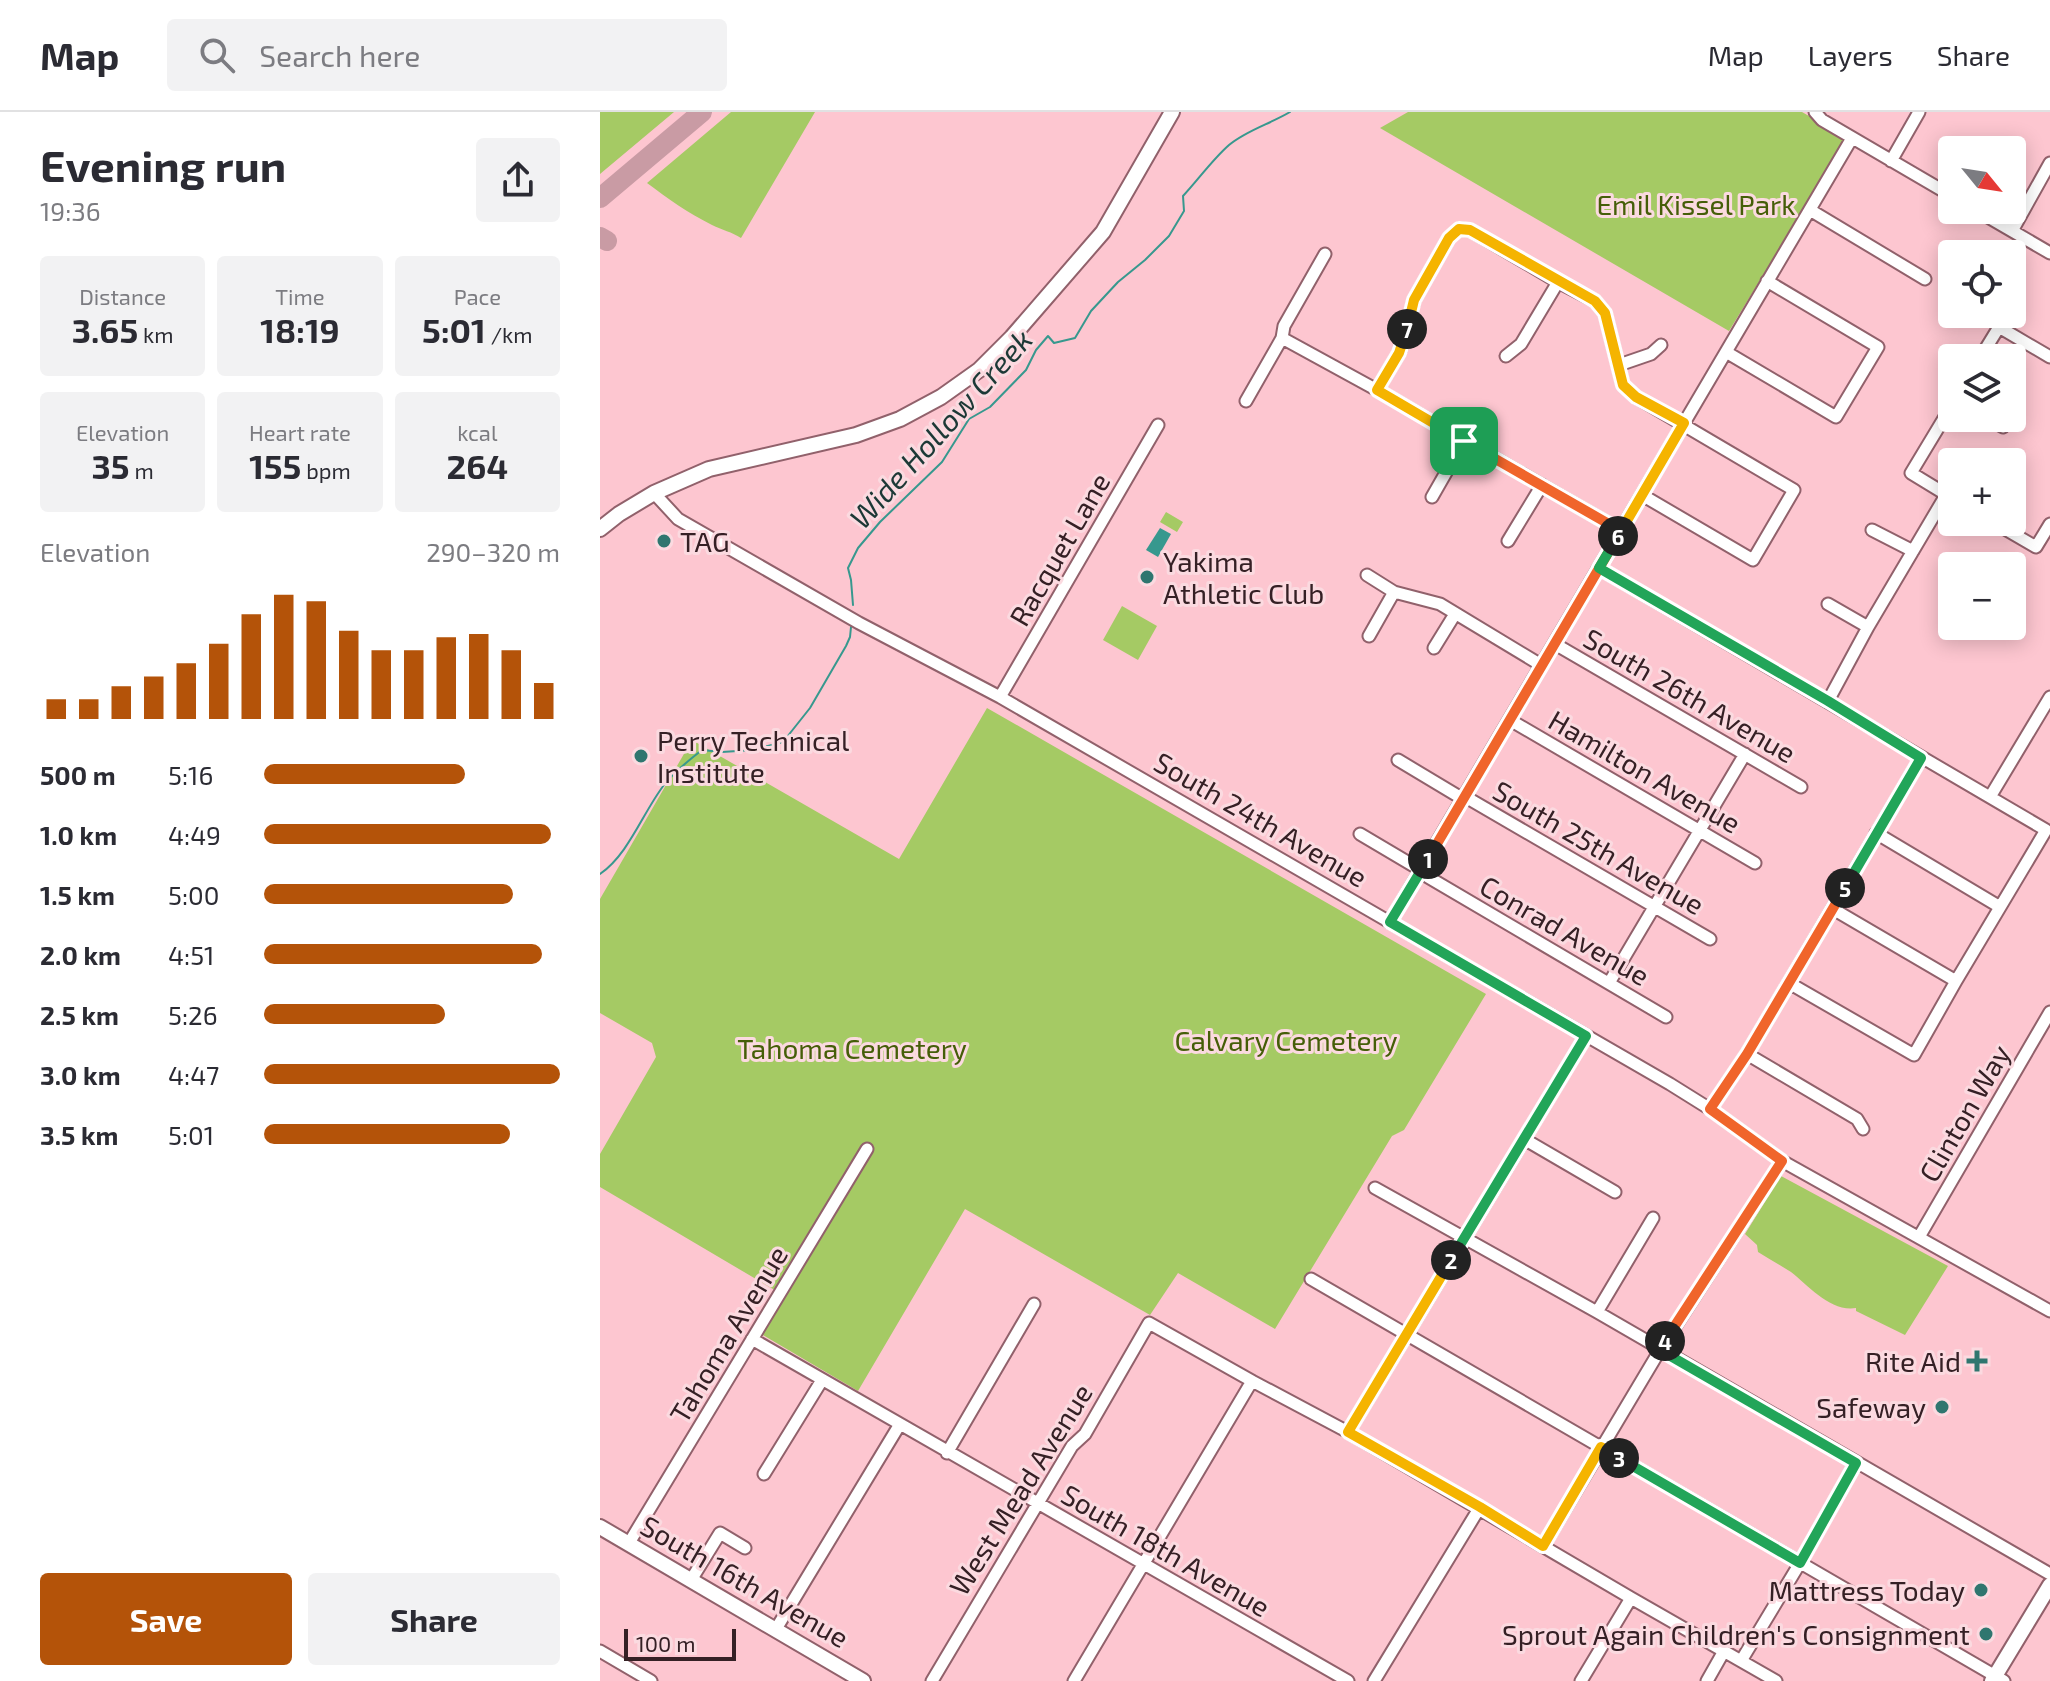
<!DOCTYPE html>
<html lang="en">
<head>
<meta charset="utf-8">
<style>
	:root { --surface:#fff; --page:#f2f2f3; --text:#2b2b33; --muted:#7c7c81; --line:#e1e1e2; --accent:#b45309 }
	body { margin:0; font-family:"Exo 2",sans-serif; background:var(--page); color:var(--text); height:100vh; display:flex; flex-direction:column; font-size:30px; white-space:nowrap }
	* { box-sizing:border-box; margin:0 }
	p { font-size:26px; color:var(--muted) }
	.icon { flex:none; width:44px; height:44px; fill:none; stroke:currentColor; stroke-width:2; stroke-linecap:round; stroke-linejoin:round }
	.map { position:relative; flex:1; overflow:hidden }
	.sheet { display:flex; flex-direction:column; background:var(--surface); width:600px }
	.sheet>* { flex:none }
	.needle { width:52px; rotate:120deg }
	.fabs { position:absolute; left:1338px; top:24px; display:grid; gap:16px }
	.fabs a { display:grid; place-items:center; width:88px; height:88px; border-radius:8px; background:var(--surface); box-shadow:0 4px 20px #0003; font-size:40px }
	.scale { position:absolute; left:24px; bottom:20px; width:112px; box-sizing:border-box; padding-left:8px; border:4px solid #352025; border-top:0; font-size:22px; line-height:28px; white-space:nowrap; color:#352025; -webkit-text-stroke:6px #fbdae0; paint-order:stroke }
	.pin { position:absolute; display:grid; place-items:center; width:68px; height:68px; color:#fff; margin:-34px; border-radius:16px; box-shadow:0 4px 12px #0006 }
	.km { position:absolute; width:40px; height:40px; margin:-20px; border-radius:50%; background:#222; color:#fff; font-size:22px; line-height:40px; text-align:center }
	.round { display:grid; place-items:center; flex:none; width:84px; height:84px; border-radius:8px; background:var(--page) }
	.head { display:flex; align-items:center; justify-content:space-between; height:136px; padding:0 40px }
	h1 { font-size:44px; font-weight:700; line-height:60px }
	.figures { display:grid; grid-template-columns:repeat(3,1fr); gap:12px; height:136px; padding:8px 40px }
	.figures div { display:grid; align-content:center; border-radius:8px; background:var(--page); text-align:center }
	.figures b { font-size:34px; font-weight:700 }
	.figures small { font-size:22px; font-weight:400 }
	.figures p { font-size:22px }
	.chart { height:224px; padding:16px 40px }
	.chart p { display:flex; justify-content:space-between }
	.chart svg { width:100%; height:144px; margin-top:8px; stroke:var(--accent); stroke-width:6 }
	.button { display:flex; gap:16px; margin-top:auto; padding:16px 40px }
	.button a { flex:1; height:92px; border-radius:8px; background:var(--accent); color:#fff; font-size:32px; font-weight:700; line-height:92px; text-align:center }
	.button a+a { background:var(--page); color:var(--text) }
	ul { padding:0 40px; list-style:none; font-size:26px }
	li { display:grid; grid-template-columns:128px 96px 1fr; align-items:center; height:60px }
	li i { height:20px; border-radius:10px; background:var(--accent) }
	header { display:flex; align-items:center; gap:48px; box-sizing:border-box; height:112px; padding:0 40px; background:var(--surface); border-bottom:2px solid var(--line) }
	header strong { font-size:38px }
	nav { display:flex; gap:44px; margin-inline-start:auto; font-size:28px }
	.search { width:560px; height:72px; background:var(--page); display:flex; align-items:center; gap:20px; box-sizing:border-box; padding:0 28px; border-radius:8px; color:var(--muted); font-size:30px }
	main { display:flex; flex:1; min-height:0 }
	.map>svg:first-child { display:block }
</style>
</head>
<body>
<header>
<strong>Map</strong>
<div class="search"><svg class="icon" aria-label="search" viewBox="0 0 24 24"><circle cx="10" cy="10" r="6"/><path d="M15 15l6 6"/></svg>Search here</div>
<nav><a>Map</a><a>Layers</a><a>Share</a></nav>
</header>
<main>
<section class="sheet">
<div class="head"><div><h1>Evening run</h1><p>19:36</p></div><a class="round"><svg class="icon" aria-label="share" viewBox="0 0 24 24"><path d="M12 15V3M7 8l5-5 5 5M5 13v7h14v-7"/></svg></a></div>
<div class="figures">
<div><p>Distance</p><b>3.65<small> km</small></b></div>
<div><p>Time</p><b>18:19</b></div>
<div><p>Pace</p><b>5:01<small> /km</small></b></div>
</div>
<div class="figures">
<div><p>Elevation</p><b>35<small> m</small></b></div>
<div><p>Heart rate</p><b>155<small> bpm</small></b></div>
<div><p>kcal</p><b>264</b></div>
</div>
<div class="chart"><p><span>Elevation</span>290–320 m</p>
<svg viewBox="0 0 160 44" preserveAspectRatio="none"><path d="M5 44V38M15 44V38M25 44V34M35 44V31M45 44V27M55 44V21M65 44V12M75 44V6M85 44V8M95 44V17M105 44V23M115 44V23M125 44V19M135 44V18M145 44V23M155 44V33"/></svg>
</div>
<ul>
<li><b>500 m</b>5:16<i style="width:68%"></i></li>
<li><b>1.0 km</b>4:49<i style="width:97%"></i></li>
<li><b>1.5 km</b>5:00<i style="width:84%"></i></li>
<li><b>2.0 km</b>4:51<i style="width:94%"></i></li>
<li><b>2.5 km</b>5:26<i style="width:61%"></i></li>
<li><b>3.0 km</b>4:47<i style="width:100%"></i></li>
<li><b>3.5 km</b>5:01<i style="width:83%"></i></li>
</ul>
<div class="button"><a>Save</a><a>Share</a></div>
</section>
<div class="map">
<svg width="1450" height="1569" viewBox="0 0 1450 1569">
	<rect width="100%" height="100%" fill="#fdc6d0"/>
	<path fill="#a5ca64" d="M0,0H74L0,62Z
		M131,0H215L141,126C132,120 122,118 112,113C88,101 67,86 47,71Z
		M808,0H1202L1247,26L1129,219L780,16Z
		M566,400L583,410L577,420L560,410Z
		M522,494L557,514L538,548L503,528Z
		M387,596L886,882L804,1018L792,1024L675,1217L578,1161L550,1203L365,1097L258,1279L161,1222L183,1183L0,1075V1042L56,945L52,931L0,901V787L92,628L299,747Z
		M1181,1064L1348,1154L1305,1223L1256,1199V1196C1230,1200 1209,1174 1191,1160C1180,1153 1169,1147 1158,1140L1157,1133L1145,1122Z"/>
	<path fill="#37988e" d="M560,416L571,422L558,445L546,438Z"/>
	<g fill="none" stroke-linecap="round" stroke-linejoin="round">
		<path stroke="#37988e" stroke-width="2" d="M253,493L251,468L248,456L258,436L280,410L342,350L369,307L390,295L426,258L436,238L448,224L454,231L475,226L491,199L518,170L545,148L569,124L584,99L583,84C598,68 612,48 629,33C647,18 670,12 690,0
			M0,762C29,742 43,700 64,673C74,660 89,648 102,638L122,640L153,638L183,630L210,596L246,534L250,525L251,515"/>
		<path stroke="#c99ba4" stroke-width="20" d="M0,86L102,0
			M0,125L7,129"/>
		<g stroke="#91616b" stroke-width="15">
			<path id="minor" d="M1215,0L1222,8L1352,84
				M1291,49L1319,0
				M1210,98L1325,167
				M1376,98L1450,141
				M1412,119L1450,51
				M725,142L684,214L682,226L777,278L1021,419
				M1126,240L1236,305L1278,235L1167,169
				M906,244L921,232L958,170
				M1380,246L1399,215L1450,245
				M1019,253L1051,242L1061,233
				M777,278L799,241L805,226L814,188L849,126L859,117L870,118L958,170L995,189L1005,201L1023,273L1036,285L1194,378L1153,448L1042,383
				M646,289L682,226
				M1352,293L1311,361L1352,386
				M1387,306L1403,315
				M54,381L78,407L259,511L400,585L1070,972L1110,997L1182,1049L1450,1199
				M832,385L864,329
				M1393,410L1436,435L1450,412
				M1272,418L1313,439
				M908,429L942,373
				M999,456L1446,718L1356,869L1314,943L1189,871
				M767,463L794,480L840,492L941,553
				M1228,492L1268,515
				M769,524L794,480
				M955,532L1201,675
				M834,536L855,502
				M400,585L558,313
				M1228,589L1268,515L1346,383
				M910,608L1155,751
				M798,648L863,687
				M864,684L1110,827
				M1390,685L1450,585
				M1276,721L1400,795
				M760,722L814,754L828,765L1066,905
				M1233,797L1356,869
				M790,810L1252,26
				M1009,871L1145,642
				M1147,942L1257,1007L1263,1017
				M1110,997L1147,942L1321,646
				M924,1027L1015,1080
				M775,1076L997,1200L1450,1462
				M1319,1125L1450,900
				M711,1167L1404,1569
				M997,1200L1053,1106
				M152,1227L748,1569
				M748,1320L986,924
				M347,1341L434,1192
				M164,1362L222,1268
				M29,1431L267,1037
				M943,1434L1060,1238L1182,1049
				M91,1468L120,1421L145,1436
				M176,1517L300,1312
				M0,1539L51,1569
				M1141,1549L1200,1451L1256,1351
				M332,1569L472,1334L485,1322L549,1211L652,1269L748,1320L1031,1486L1176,1569
				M474,1569L652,1269
				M774,1569L880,1395
				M981,1569L1031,1486
				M1107,1569L1124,1539"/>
		</g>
		<g stroke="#91616b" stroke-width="18">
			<path id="major" d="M0,417L19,402L54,381L109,357L256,323L300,307L341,285L379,258L412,225L503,120L572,0
				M0,1415L263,1569
				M1392,1569L1450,1473"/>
		</g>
		<use href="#minor" stroke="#fff" stroke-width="11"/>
		<use href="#major" stroke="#fff" stroke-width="14"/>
	</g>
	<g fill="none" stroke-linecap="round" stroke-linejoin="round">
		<g stroke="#fff" stroke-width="16">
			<path id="split-1" d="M828,747L1021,419L864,329"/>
		</g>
		<g stroke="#fff" stroke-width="16">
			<path id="split-2" d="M828,747L790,810L986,924L851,1148"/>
		</g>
		<g stroke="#fff" stroke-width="16">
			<path id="split-3" d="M851,1148L748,1320L880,1395L943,1434L1001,1335L1019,1346"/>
		</g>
		<g stroke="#fff" stroke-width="16">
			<path id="split-4" d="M1019,1346L1200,1451L1256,1351L1060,1238L1065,1229"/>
		</g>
		<g stroke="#fff" stroke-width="16">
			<path id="split-5" d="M1065,1229L1182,1049L1110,997L1147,942L1245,776"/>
		</g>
		<g stroke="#fff" stroke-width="16">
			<path id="split-6" d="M1018,424L999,456L1228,589L1321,646L1245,776"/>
		</g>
		<g stroke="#fff" stroke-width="16">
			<path id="split-7" d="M807,217L814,188L849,126L859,117L870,118L995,189L1005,201L1023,273L1036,285L1084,311L1018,424"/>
		</g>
		<g stroke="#fff" stroke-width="16">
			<path id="split-8" d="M807,217L799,241L777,278L864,329"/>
		</g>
		<use href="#split-1" stroke="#f0652b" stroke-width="10"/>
		<use href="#split-2" stroke="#22a559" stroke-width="10"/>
		<use href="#split-3" stroke="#f5b400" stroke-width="10"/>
		<use href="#split-4" stroke="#22a559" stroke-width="10"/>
		<use href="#split-5" stroke="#f0652b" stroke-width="10"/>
		<use href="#split-6" stroke="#22a559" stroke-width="10"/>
		<use href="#split-7" stroke="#f5b400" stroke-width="10"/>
		<use href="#split-8" stroke="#f5b400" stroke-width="10"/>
	</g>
	<g fill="#2f766f" stroke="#fbdae0" stroke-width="3">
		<circle cx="64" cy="429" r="8"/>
		<circle cx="547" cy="465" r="8"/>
		<circle cx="41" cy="644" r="8"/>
		<path d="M1373 1237h8v8h8v8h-8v8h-8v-8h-8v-8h8z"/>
		<circle cx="1342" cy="1295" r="8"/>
		<circle cx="1381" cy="1478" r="8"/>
		<circle cx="1386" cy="1522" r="8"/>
	</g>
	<g text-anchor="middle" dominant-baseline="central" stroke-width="6" stroke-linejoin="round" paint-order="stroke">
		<g font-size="28" fill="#455e08" stroke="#fbdae0">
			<text x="1096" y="92">Emil Kissel Park</text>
			<text x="686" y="928">Calvary Cemetery</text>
			<text x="252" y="936">Tahoma Cemetery</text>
		</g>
		<g font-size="28" fill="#352025" stroke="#fbdae0" text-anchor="end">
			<text x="80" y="429" text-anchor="start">TAG</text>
			<text x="563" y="449" text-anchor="start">Yakima<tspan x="563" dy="32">Athletic Club</tspan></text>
			<text x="57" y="628" text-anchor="start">Perry Technical<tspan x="57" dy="32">Institute</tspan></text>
			<text x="1361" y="1249">Rite Aid</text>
			<text x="1326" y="1295">Safeway</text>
			<text x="1365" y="1478">Mattress Today</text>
			<text x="1370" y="1522">Sprout Again Children's Consignment</text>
		</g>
		<g font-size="28" fill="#352025" stroke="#fbdae0">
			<text transform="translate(459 437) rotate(-60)">Racquet Lane</text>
			<text transform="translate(1090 583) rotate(30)">South 26th Avenue</text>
			<text transform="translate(1045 659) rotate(30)">Hamilton Avenue</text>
			<text transform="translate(661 707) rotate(30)">South 24th Avenue</text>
			<text transform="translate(999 735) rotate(30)">South 25th Avenue</text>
			<text transform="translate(965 818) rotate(30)">Conrad Avenue</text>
			<text transform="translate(1364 1001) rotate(-60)">Clinton Way</text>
			<text transform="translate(128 1222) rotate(-59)">Tahoma Avenue</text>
			<text transform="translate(420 1377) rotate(-58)">West Mead Avenue</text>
			<text transform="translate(566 1438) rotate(30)">South 18th Avenue</text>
			<text transform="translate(145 1469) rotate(30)">South 16th Avenue</text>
		</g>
		<g font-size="30" font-style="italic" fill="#1c3936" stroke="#fbdae0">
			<text transform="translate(340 316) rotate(-48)">Wide Hollow Creek</text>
		</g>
	</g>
</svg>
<div class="fabs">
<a><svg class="needle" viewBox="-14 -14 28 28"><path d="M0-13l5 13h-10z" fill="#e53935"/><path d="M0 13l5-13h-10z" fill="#7c7c81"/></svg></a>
<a><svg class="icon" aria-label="locate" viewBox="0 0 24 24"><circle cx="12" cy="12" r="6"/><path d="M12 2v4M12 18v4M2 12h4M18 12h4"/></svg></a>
<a><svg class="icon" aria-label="layers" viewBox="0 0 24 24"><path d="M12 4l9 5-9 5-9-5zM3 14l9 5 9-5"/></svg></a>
<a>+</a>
<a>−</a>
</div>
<div class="scale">100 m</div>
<div class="pin" style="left:864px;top:329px;background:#1e9e55"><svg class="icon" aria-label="arrive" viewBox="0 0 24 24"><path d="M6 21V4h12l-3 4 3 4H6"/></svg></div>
<b class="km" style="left:828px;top:747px">1</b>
<b class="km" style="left:851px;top:1148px">2</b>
<b class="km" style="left:1019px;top:1346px">3</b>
<b class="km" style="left:1065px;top:1229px">4</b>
<b class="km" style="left:1245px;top:776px">5</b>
<b class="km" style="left:1018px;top:424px">6</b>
<b class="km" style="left:807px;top:217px">7</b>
</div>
</main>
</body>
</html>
